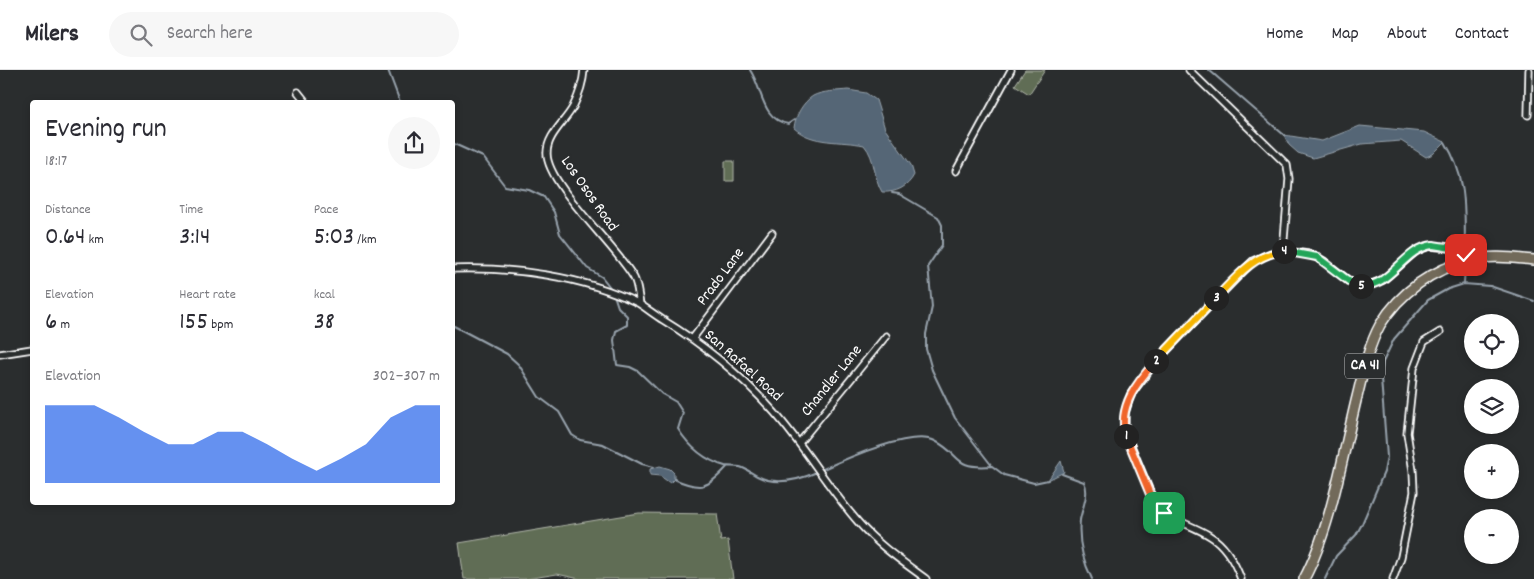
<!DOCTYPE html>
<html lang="en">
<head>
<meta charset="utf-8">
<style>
	:root { --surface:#fff; --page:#f7f7f7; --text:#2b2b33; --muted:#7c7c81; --line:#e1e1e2; --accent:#2563eb }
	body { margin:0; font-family:Dekko,sans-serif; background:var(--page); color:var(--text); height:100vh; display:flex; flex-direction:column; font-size:19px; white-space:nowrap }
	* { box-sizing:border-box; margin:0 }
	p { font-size:16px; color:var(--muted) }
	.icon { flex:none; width:28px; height:28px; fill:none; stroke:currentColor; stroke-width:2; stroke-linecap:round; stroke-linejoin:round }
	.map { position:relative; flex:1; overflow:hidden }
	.sheet { position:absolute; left:30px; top:30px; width:425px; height:405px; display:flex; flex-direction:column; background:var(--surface); border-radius:5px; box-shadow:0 2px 8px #0003 }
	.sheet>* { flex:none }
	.tools { position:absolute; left:1464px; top:244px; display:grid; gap:10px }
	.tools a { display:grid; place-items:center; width:55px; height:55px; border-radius:50%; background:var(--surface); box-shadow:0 2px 8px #0003; font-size:25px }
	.pin { position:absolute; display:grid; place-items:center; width:42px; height:42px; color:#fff; margin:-21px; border-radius:10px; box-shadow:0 2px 8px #0006 }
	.km { position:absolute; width:25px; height:25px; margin:-12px; border-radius:50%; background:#222; color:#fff; font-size:14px; line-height:25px; text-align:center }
	.round { display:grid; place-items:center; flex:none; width:52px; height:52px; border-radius:26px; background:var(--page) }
	.head { display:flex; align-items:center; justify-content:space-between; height:85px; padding:0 15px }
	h1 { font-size:28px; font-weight:600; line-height:38px }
	.stats { display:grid; grid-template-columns:repeat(3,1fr); gap:8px; height:85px; padding:5px 15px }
	.stats div { display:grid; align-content:center }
	.stats b { font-size:25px; font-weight:600 }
	.stats small { font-size:14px; font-weight:400 }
	.stats p { font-size:14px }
	.chart { height:140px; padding:10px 15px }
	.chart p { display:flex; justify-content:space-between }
	.chart svg { width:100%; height:90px; margin-top:5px; fill:var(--accent); opacity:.7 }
	header { display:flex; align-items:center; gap:30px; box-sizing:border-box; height:70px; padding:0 25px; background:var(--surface); border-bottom:1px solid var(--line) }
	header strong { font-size:24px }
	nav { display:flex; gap:28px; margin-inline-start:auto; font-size:18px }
	.search { width:350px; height:45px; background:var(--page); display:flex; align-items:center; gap:12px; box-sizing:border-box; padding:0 18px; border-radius:28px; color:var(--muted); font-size:19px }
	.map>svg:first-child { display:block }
</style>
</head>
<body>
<header>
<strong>Milers</strong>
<div class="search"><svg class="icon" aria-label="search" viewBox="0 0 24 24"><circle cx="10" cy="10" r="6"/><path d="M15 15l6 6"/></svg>Search here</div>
<nav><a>Home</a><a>Map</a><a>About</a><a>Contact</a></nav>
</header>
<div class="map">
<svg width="1534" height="509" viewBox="0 0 1534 509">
	<rect width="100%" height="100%" fill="#2a2d2e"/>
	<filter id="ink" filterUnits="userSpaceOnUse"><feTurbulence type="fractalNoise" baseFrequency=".02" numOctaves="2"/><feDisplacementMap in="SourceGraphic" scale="10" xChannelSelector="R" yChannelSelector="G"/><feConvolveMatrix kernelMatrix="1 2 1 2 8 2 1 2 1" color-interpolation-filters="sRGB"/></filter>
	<g filter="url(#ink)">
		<path fill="#616d55" stroke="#b0b6aa" d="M1025,0H1045L1029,24L1015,15Z
			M725,91H734V111H725Z
			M639,443L717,444L721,471L728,470L733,509H580L557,504L526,509H464L459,473Z"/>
		<path fill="#546676" stroke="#98a3ad" d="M848,20L866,23L876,30L885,59L911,95L914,105C908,117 896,123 882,122C873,107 876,89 864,75C841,70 813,75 794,58C795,46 803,32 813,26C822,21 839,21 848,20Z
			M1360,56L1424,62L1445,72L1433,84L1426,87L1401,71L1362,74L1313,88L1298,83L1289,75L1284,65L1322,71Z
			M1061,391L1064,402L1048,410Z
			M660,396L670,399L674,403V409L670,413L660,406L650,405V399Z"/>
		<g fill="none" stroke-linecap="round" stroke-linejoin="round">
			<path stroke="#98a3ad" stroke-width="2" d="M388,0L400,32
				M750,0C763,19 761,49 788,54L794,50
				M1209,0L1284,65
				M1445,72C1469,112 1464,140 1465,184
				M452,73L483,87L505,116L529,120L544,127L554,142L560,164L587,198L602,207L613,221
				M892,123L899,124L938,147L942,155V175L928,196L932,237L926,264V279L932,300L955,348L992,396L1004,405L1034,413L1048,410
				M1464,214L1465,194
				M614,225L618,237L627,246V255L616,261L614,270L617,295L630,297L638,301L662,324L676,332L683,343L678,359C690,378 704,390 725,396C730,397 735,396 740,397C747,399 751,403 757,406C776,416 799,410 817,402
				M452,255L507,284L519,295L539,327L559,342L572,365L580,370L603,374L642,394L654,397
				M821,400C845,389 911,359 935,371C963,385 951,399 992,396
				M1062,404L1084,412C1090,423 1082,438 1080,450C1078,470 1083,491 1092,509
				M674,409C701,421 708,418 727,397
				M1325,509L1336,486L1356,465L1362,454L1384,402L1387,387L1381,308L1383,292L1394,269L1428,230L1448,219L1464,214L1490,216L1534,231"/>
			<g stroke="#fff" stroke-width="9">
				<path id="street" d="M584,0C583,13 579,25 573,37C565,52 547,65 547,83C546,114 618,178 634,208C638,216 638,225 640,234
					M1189,0L1287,95L1289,109L1283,181
					M298,22L306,32
					M1528,45L1529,0
					M956,101L1011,0
					M452,199C514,197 582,206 638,233C646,238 655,245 663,250C704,275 741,305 774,342C805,377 828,418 859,453C878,475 903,492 926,509
					M693,268L772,163
					M0,284L32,279
					M799,373L886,266
					M1241,509C1235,493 1225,475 1210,466C1190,453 1166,451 1153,429L1125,361V343L1131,324L1159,288L1253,191L1272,183L1283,181L1309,184L1324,191L1350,212L1366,216L1383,210L1416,181L1429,176L1452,178L1471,189
					M1393,509L1401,487L1414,422L1413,401L1407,363L1414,298L1424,272L1440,262"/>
			</g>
			<g stroke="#fff" stroke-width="12">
				<path id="primary" d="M1304,509C1331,459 1343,383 1357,327C1363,303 1368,277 1380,255C1400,222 1433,199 1470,190C1491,185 1513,188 1534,190"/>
			</g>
			<use href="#street" stroke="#2a2d2e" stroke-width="5.5"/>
			<use href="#primary" stroke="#726b5a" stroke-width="9"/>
		</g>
	</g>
	<g fill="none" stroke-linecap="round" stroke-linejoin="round" filter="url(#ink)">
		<g stroke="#fff" stroke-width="10">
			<path id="split-1" d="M1126,366L1152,429L1164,443"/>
		</g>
		<g stroke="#fff" stroke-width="10">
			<path id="split-2" d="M1126,366C1117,337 1138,311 1156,291"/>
		</g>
		<g stroke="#fff" stroke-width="10">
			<path id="split-3" d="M1156,291L1216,228"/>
		</g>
		<g stroke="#fff" stroke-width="10">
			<path id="split-4" d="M1216,228C1236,207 1254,184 1284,181"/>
		</g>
		<g stroke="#fff" stroke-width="10">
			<path id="split-5" d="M1284,181L1317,187L1350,212L1361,216"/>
		</g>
		<g stroke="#fff" stroke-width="10">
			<path id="split-6" d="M1361,216C1392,217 1403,178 1433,175"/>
		</g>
		<g stroke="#fff" stroke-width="10">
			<path id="split-7" d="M1433,175L1452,178L1466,185"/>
		</g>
		<use href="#split-1" stroke="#f0652b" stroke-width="6"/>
		<use href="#split-2" stroke="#f0652b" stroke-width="6"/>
		<use href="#split-3" stroke="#f5b400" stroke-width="6"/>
		<use href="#split-4" stroke="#f5b400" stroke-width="6"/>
		<use href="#split-5" stroke="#22a559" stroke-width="6"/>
		<use href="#split-6" stroke="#22a559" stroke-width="6"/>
		<use href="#split-7" stroke="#22a559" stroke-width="6"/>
	</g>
	<g text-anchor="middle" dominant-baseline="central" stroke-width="5" stroke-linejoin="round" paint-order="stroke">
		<rect fill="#2a2d2e" stroke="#bfc0c0" stroke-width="1" x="1345" y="283.5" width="40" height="25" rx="4"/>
		<g font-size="15" font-weight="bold" fill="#fff">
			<text x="1365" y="296">CA 41</text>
		</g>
		<g font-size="16" fill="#fff" stroke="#2a2d2e">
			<text transform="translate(589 124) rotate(55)">Los Osos Road</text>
			<text transform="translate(721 207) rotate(-53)">Prado Lane</text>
			<text transform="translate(743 296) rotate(42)">San Rafael Road</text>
			<text transform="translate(832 311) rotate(-51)">Chandler Lane</text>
		</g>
	</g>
</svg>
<div class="tools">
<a><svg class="icon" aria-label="locate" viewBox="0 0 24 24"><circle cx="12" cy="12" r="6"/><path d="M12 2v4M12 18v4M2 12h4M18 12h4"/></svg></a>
<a><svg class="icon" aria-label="layers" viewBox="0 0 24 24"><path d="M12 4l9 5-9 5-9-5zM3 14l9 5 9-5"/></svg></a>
<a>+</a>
<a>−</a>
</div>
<div class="pin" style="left:1164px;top:443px;background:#1e9e55"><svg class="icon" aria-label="arrive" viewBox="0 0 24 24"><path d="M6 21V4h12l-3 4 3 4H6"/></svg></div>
<div class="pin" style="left:1466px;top:185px;background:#d93025"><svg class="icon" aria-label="check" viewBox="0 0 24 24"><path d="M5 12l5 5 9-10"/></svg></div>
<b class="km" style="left:1126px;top:366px">1</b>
<b class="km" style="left:1156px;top:291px">2</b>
<b class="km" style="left:1216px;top:228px">3</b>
<b class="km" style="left:1284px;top:181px">4</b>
<b class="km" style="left:1361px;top:216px">5</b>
<section class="sheet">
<div class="head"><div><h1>Evening run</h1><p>18:17</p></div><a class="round"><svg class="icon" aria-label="share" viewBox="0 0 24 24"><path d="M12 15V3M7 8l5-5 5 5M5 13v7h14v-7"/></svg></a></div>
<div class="stats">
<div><p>Distance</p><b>0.64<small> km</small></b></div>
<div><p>Time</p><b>3:14</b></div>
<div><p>Pace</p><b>5:03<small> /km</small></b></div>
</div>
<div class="stats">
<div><p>Elevation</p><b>6<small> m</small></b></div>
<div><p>Heart rate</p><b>155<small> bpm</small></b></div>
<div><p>kcal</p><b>38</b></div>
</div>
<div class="chart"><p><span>Elevation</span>302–307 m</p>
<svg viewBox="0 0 160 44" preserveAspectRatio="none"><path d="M0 44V6L10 6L20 6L30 12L40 19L50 25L60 25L70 19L80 19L90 25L100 32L110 38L120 32L130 25L140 12L150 6L160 6V44z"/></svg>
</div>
</section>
</div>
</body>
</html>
